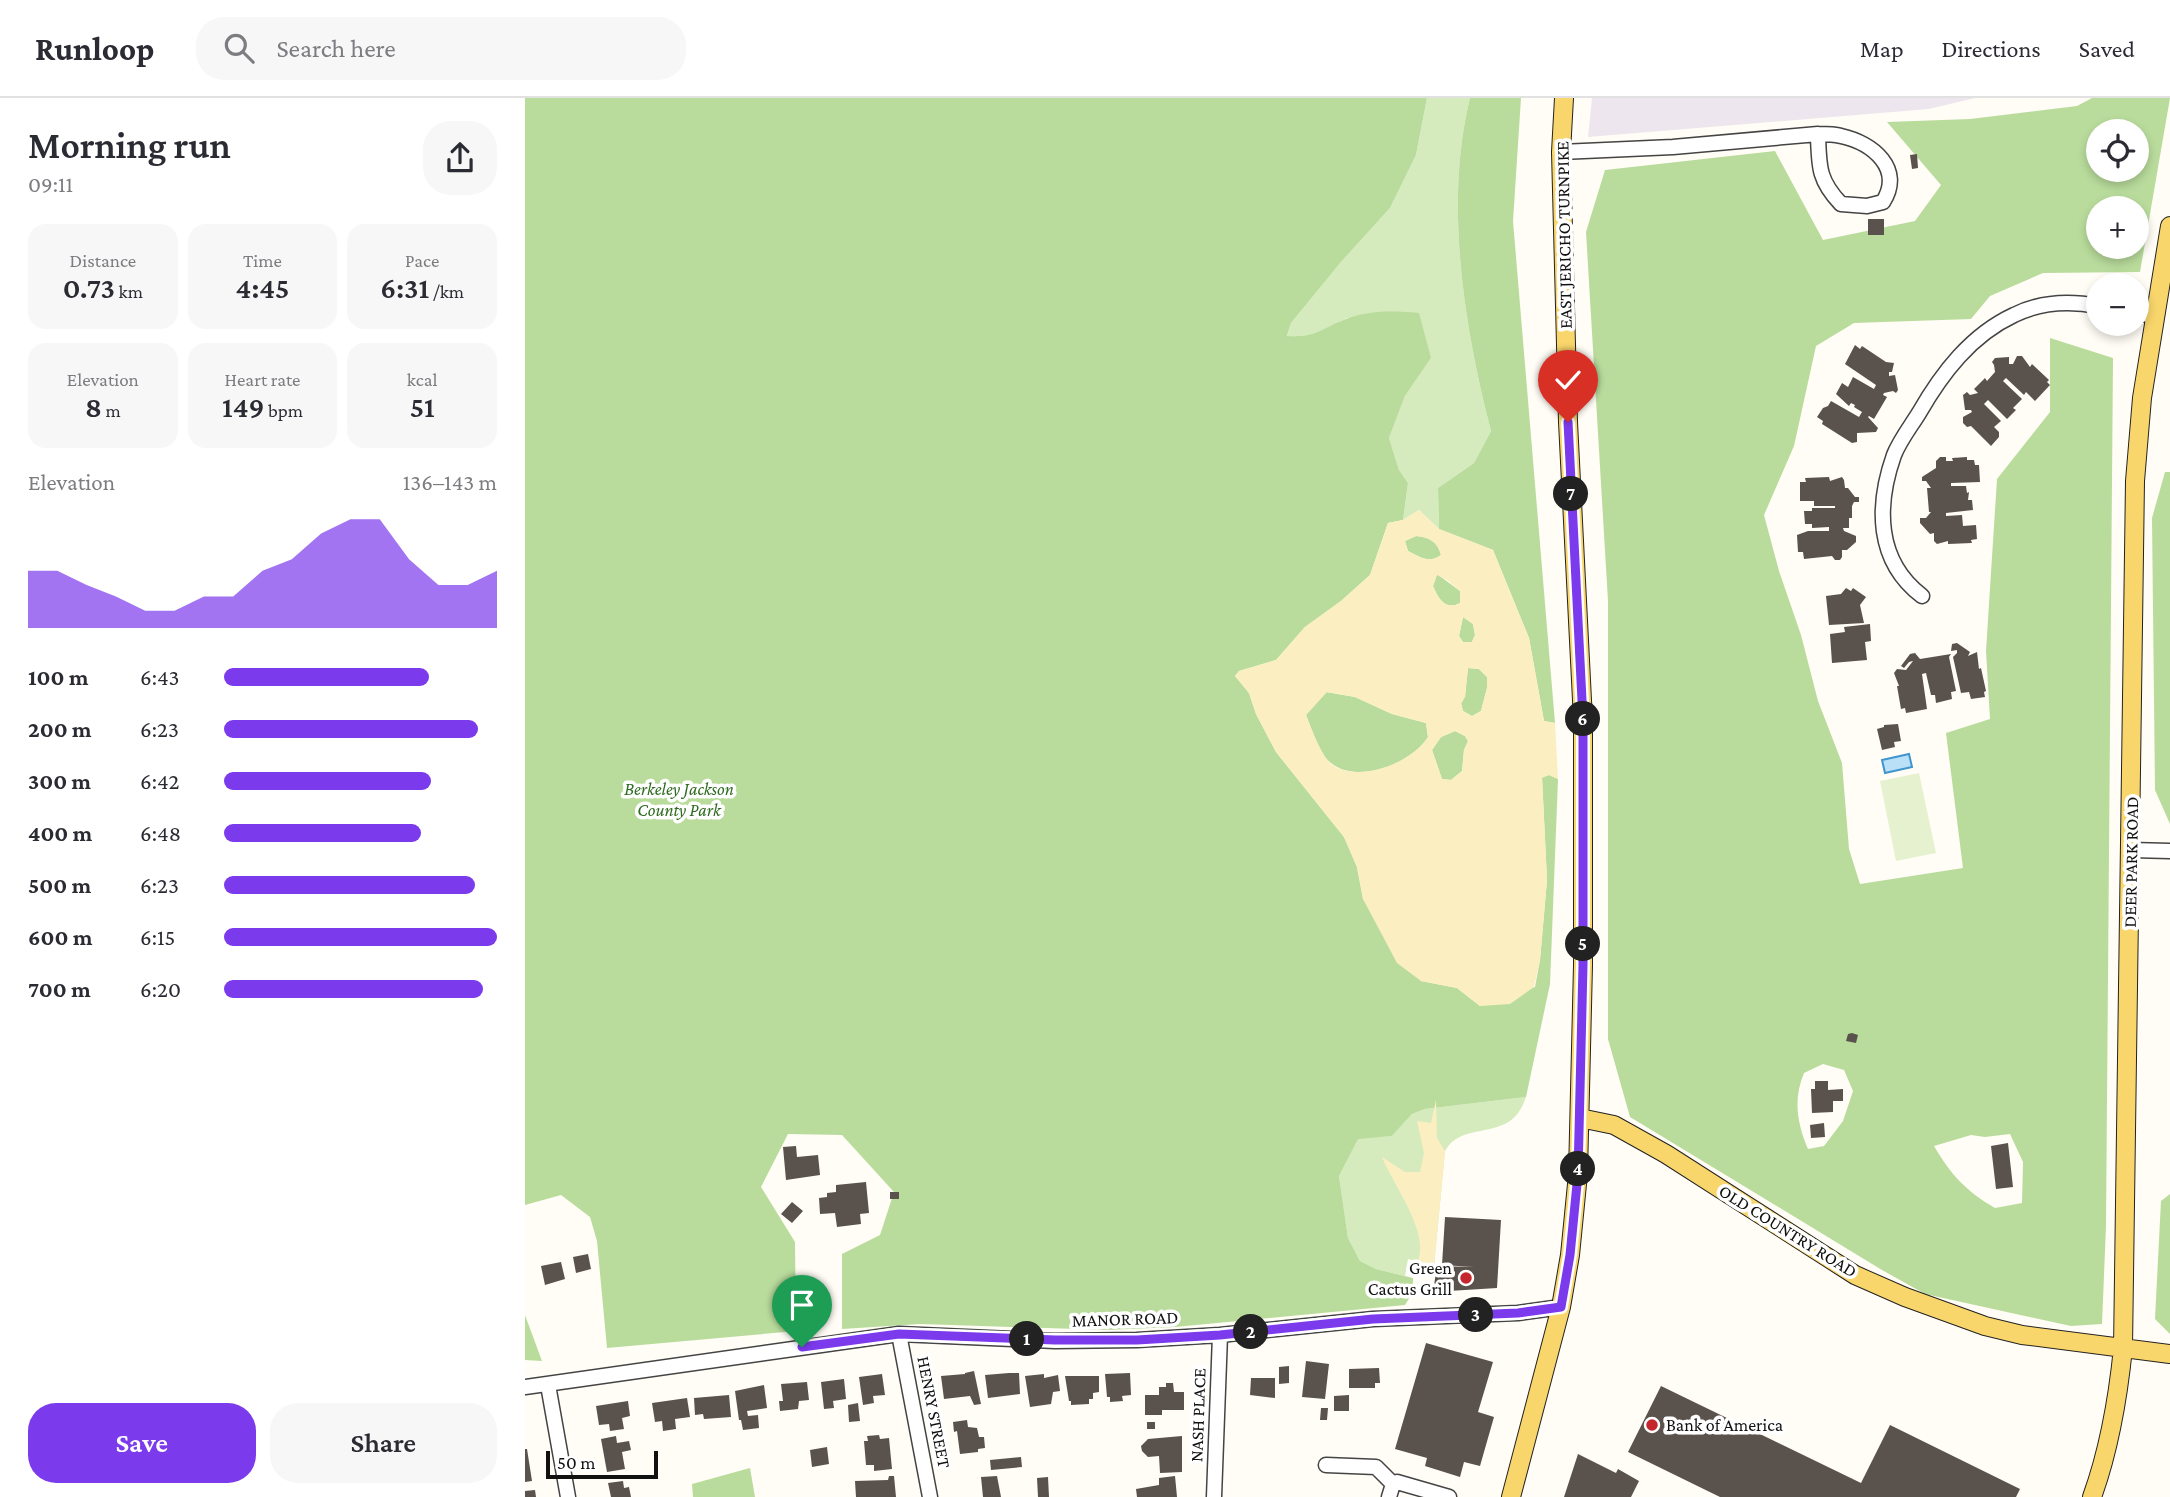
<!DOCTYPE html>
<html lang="en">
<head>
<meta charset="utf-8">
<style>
	:root { --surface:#fff; --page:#f7f7f7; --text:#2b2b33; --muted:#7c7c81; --line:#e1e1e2; --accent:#7c3aed }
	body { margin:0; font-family:"Crimson Pro",serif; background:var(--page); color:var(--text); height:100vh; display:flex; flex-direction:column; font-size:26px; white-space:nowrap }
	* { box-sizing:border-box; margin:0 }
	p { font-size:23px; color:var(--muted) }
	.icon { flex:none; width:38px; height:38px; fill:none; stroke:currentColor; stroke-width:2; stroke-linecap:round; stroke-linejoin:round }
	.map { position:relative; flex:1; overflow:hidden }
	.sheet { display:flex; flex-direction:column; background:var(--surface); width:525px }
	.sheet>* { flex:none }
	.tools { position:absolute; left:1561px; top:21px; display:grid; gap:14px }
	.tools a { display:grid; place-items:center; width:63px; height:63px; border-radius:50%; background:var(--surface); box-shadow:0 4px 10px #0003; font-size:35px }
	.scale { position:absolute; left:21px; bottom:18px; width:112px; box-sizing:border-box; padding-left:7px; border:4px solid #111; border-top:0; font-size:19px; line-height:24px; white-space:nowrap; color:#111; -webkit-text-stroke:5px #fff; paint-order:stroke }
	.pin { position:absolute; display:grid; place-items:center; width:60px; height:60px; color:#fff; margin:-72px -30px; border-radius:50% 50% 50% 0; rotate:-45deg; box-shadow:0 0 7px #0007 }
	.pin .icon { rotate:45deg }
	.km { position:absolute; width:35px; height:35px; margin:-18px; border-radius:50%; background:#222; color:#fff; font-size:19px; line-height:35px; text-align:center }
	.round { display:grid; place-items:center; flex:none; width:74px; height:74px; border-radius:28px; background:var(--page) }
	.overview { display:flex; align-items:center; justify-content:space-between; height:119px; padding:0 28px }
	h1 { font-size:38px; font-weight:600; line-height:52px }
	.figures { display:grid; grid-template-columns:repeat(3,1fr); gap:10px; height:119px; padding:7px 28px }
	.figures div { display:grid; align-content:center; border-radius:18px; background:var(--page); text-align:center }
	.figures b { font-size:30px; font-weight:600 }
	.figures small { font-size:19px; font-weight:400 }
	.figures p { font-size:19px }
	.chart { height:196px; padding:14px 28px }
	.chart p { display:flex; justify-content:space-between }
	.chart svg { width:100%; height:126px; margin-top:7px; fill:var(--accent); opacity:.7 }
	.action { display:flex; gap:14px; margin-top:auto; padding:14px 28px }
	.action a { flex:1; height:80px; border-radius:28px; background:var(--accent); color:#fff; font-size:28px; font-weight:600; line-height:80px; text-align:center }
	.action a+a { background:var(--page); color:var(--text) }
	ul { padding:0 28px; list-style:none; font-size:23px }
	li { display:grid; grid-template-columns:112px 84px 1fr; align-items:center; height:52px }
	li i { height:18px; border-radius:9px; background:var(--accent) }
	header { display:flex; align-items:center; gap:42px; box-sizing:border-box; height:98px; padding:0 35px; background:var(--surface); border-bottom:2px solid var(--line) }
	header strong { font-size:33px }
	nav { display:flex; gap:38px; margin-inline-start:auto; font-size:24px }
	.search { width:490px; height:63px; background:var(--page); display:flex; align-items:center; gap:18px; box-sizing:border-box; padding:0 24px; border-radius:28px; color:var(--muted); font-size:26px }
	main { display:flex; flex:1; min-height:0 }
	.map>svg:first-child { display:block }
</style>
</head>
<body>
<header>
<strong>Runloop</strong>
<div class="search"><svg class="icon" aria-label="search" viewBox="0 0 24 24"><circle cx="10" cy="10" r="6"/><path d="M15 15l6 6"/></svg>Search here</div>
<nav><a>Map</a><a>Directions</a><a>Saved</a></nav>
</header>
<main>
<section class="sheet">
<div class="overview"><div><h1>Morning run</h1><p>09:11</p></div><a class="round"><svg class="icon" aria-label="share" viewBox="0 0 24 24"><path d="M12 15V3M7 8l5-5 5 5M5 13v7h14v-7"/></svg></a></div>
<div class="figures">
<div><p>Distance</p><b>0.73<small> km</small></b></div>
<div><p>Time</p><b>4:45</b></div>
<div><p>Pace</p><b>6:31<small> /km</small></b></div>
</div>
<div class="figures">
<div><p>Elevation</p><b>8<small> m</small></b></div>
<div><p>Heart rate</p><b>149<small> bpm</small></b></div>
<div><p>kcal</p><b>51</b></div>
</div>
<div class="chart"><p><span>Elevation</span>136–143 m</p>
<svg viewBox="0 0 160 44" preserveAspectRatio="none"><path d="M0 44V24L10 24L20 29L30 33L40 38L50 38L60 33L70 33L80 24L90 20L100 11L110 6L120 6L130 20L140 29L150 29L160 24V44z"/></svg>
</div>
<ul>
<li><b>100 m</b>6:43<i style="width:75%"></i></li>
<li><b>200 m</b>6:23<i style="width:93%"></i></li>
<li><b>300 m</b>6:42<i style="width:76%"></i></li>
<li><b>400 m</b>6:48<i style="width:72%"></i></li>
<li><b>500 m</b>6:23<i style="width:92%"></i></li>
<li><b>600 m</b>6:15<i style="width:100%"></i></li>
<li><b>700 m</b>6:20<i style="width:95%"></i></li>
</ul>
<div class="action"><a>Save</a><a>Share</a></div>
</section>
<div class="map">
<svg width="1645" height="1399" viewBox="0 0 1645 1399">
	<rect width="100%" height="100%" fill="#fffdf5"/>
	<path fill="#eee6ef" d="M1067,0H1450L1404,11L1063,39Z"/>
	<path fill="#d5ebbd" d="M902,0H945C919,105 939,229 966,333L949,365L913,390L914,431L894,412L878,422L883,385L874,372L864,340L880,298L906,260L822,220L789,237L762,239L766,225L816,164L865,110L891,57Z
		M1001,999C999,1004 997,1010 993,1015C975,1040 935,1025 920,1053L909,1168L883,1161L880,1178L851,1171L835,1163L823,1140L814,1078L833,1040L867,1038L887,1016L900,1011Z"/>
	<path fill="#b9dc9c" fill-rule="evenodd" d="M0,0H902L891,57L865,110L816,164L766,225L762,238C794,240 797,229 824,220C848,212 869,213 894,215L906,260L880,298L864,340L874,372L883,385L878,422L863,425L845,477L816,503L780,529L751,562L714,573L710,578L724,595L731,616L751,654L819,739L832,769L838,801L896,883L932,890L955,908L1010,889L1015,862L1022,782L1017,679L1024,677L1033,681L1025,886L1001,999L900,1011L887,1016L867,1038L833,1041L814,1078L823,1140L835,1163L851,1171L888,1180V1194L880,1207L650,1229L582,1232L395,1226L317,1231V1156L355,1137L369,1094L317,1037L263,1036L236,1089L270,1144L271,1233L82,1250L72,1143L65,1119L36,1097L0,1107Z
		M945,0H996L988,123L1030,625L1019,623L1004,540L968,452L914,431L913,390L949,365L966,333C939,229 919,105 945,0Z
		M1567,0H1645L1615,174L1518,175L1465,198L1446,221L1329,225L1291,248L1269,348L1239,417L1254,473L1276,537L1293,603L1317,665L1324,751L1335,786L1438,770L1421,635L1465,621L1461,553L1472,381L1525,314V240L1588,260L1581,1128L1577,1226L1546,1228L1400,1196L1357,1172L1105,1019L1083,941V503L1061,134L1080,72L1250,53L1298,142L1390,123L1416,87L1362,24L1445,21L1552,8ZM1573,33H1612V72H1573ZM1573,110H1612V149H1573ZM1298,966L1319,972L1328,993L1318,1023L1299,1048L1283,1051C1272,1025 1268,1001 1279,975ZM1485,1036L1498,1064L1497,1105L1470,1110C1441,1093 1426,1077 1409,1048L1446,1037L1460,1039Z
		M1640,374H1645V726L1630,692L1627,420Z
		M891,438C904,439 913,444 916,457C904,466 895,459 883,453L880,443Z
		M912,476L935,493V505C920,513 913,500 908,488Z
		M938,519L948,526L950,537L947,544H938L934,538Z
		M943,570L954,571L962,579V590L956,613L947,618L938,613L936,605L940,598Z
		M801,594L830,599L867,616L901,625L903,639C887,665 833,687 806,665C795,657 786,629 781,617Z
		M930,633L940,638L943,643L939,652L937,673L926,682L917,681L907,652L916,639Z
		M1645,1096V1236L1630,1221L1636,1103Z
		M0,1217L17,1263L0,1262Z
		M225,1370L230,1399H168L167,1386Z"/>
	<path fill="#fbeec1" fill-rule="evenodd" d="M894,412L914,431L968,452L1004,540L1019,623L1030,625L1033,681L1024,677L1017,680L1022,782L1015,862L1009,889L985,906L955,908L932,890L896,883L872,865L838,801L832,769L819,739L751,654L731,616L724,595L710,578L714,573L751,562L780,529L816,503L845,477L863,425L878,422ZM891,438C904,439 913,444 916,457C904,466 895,459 883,453L880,443ZM912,477L922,482L935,493V505C920,513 913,500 908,488ZM938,519L948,526L950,537L947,544H938L934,538ZM943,570L954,571L962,579V590L956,613L947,618L938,613L936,606L940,599ZM802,594L830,599L867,616L901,625L903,639C887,665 833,686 806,666C796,657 786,630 781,617ZM930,633L940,638L943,643L939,652L937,673L926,682L917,681L907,652L916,639Z
		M911,1002L912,1040L920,1053L909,1168L893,1163C904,1132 869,1089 857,1059L880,1074H895L899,1055L892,1023L906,1025Z"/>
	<path fill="#e6f2cf" d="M1394,675L1411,755L1371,763L1355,683Z"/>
	<path fill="#b9e0f7" stroke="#3f96cf" stroke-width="2" d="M1384,656L1387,669L1360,675L1357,662Z"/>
	<path fill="#5a524d" d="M1392,56L1393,70L1387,71L1385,57Z
		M1343,121H1359V137H1343Z
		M1330,247L1335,251L1337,248L1361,264L1369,265L1367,274H1364V278L1370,277L1373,292L1371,295L1368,293L1359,295L1358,297L1362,299L1349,321L1344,318L1343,319L1353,330L1351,334L1332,335V344L1327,345L1297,326L1298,323L1292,319L1298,310L1303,308L1306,303L1334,319L1337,314L1329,309L1330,307L1326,305L1324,308L1311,296L1317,285L1323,289L1328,279L1349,291L1351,287L1320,266Z
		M1492,258H1497L1505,269L1507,266L1524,282L1522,284L1525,287L1510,303L1501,294L1499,297L1481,280L1478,283L1497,301L1488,310L1491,312L1482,321L1463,302L1459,306L1476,323L1469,329L1474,334V339L1466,348L1446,328L1442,329L1438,325V319L1447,314L1446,312H1440L1438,297L1442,294L1445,297L1453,295L1449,291L1460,280L1462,283L1470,274L1469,267L1467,264L1470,260L1484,259V266H1488Z
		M1415,359H1421V363H1428L1427,360L1442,359V362H1449L1450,367H1454L1455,384L1426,385V388H1441L1442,395L1444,394L1443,402H1447L1448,412L1421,415V418L1437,417L1438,428L1451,427L1452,441L1446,442L1447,445L1423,446V443L1412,446L1409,443V435L1405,436L1395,425V420H1401L1406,414H1404L1402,390H1406L1401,383H1397V379L1411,370V363Z
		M1304,379L1305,383L1317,379L1319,382L1320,390H1323L1330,399H1334V404H1329L1327,408V420H1324V430H1318L1319,433L1331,438V444L1322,452H1317V459L1315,462H1310L1307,458L1279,461L1278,454H1273L1272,437L1283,433H1304V429L1287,430V426H1280L1279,413H1287V410H1310V408H1289V403H1275V384H1281L1280,380Z
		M1321,490L1326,493L1328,490L1341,499L1335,507L1339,525L1304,527L1301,498L1316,496Z
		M1345,526L1346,543L1340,544L1342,562L1307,565L1305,536L1320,534L1319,529Z
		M1432,545L1445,554L1443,558L1452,554L1454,571L1456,570L1461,593L1459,594L1460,599L1446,601L1444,594L1436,595L1428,559L1432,555V552L1426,553L1427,546Z
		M1390,555L1395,561L1426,556L1424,559L1431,593L1426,594L1427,601L1411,605L1410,597H1406L1401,575L1397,576L1402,611L1381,615L1380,610L1376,611L1372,588H1374L1369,575L1372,571L1381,572L1388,563L1384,564L1379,570L1376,568L1385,556Z
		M1373,626L1376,643L1369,644L1370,649L1357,652L1352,631L1359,629V627Z
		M1327,935L1333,937L1331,945L1321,943L1323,936Z
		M1290,983H1303V992L1318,991V1003H1308V1014L1287,1015L1286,991H1290Z
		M1299,1025L1300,1039L1286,1040L1285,1027Z
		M1483,1045L1488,1089L1471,1091L1466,1048Z
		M271,1048L272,1059L293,1057L295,1077L261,1082L258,1049Z
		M341,1084L344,1115L335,1116L336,1126L312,1129L310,1115L295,1116L294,1100L302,1099V1095L311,1094V1087Z
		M365,1094H374V1101H365Z
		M267,1104L278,1113L267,1125L256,1116Z
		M920,1119L976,1122L972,1190L908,1194L912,1168L949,1169L917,1167Z
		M63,1156L66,1171L51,1175L48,1159Z
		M36,1164L40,1181L20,1187L16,1168Z
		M901,1245L968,1264L953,1314L969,1319L955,1368L939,1364L935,1379L900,1368L902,1360L870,1351Z
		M781,1263L804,1266L800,1301L777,1299Z
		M764,1268V1285L754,1286V1269Z
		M854,1270L855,1285H850V1290H824V1271Z
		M449,1273L456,1306L449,1307L445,1298L419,1301L416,1278L440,1276V1275Z
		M484,1275H494L495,1296L463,1300L460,1277Z
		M605,1275L606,1297L597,1298L598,1303L585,1304V1299H582L580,1276Z
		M357,1276L360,1297L348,1298L349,1305L338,1307L334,1279Z
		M519,1276V1280L533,1277L535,1293L528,1294L526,1306L505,1309L500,1278Z
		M540,1278H574V1294L568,1295V1301H564V1306L546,1307V1303H544Z
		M726,1280H750V1300L725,1297Z
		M319,1281L321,1301L308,1303L309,1310L299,1311L296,1284Z
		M282,1284L284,1302L274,1303L273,1311L255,1313L254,1303H258L256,1286Z
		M641,1285H648L649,1294H659V1312H637V1317H620V1297H634V1289H641Z
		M239,1287L242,1310L222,1313L223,1318L233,1317L234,1330L218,1332L216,1322H214L210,1293Z
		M1136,1288L1336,1385L1365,1327L1495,1391L1491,1399H1195L1103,1354Z
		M204,1297L206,1319L179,1321L178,1316L170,1317L169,1300Z
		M824,1297V1313H809V1298Z
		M162,1300L165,1319L150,1321L151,1331L138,1333L137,1323L130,1324L127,1305Z
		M103,1303L105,1318L97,1320L99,1331L85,1333L84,1326L74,1327L71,1308Z
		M333,1305L335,1323L324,1324L323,1307Z
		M796,1310H803L802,1322H795Z
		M442,1322L443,1329L452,1330L454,1339H459L460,1350L453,1351V1354L435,1356L432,1333L429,1334L428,1324Z
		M622,1324H630V1331H622Z
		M354,1337L355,1341L364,1340L367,1371L349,1373V1367H341L339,1343H343L342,1338Z
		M91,1338L92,1345L104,1343L106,1352L97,1354L100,1371L82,1374L76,1341Z
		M657,1338V1374L635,1375L634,1358L623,1359L617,1353L616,1348L623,1341Z
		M302,1349L304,1366L287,1369L285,1352Z
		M0,1351H2L7,1383L0,1384Z
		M1053,1356L1091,1375L1093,1371L1114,1383L1106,1399H1039Z
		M496,1359L497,1369L466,1372L465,1362Z
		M364,1378H369L371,1399H331L330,1383L363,1382Z
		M472,1378L476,1399H458L456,1379Z
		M650,1378L652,1399H612L611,1391L634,1387V1380Z
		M523,1379L524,1399H513L512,1380Z
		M98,1383L99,1390L104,1389L106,1399H86L83,1385Z
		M10,1392L11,1399H0V1393Z"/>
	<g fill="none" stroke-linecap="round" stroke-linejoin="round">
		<g stroke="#444" stroke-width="17">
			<path id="minor" d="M1036,54L1148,49L1293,36C1301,36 1309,36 1316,38C1348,45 1379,71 1358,104L1342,108L1316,106C1293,82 1294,68 1293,36
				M1612,215L1630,218
				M1397,498C1351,463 1351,408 1369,357C1375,342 1386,328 1394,315C1417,275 1446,237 1489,217C1515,204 1546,203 1573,208
				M1606,752L1645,753
				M374,1236L405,1399
				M23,1287L43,1399
				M0,1289L374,1236L530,1243L612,1242L695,1237L848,1221L993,1215L1036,1209
				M801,1367L851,1369L868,1386
				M689,1399L695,1237
				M864,1399L868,1386L872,1384L924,1399"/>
		</g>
		<g stroke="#222" stroke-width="20">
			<path id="major" d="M1055,1020L1089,1027L1141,1056L1330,1177L1380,1199L1460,1228L1497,1237L1645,1256
				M986,1399L1036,1209L1045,1157L1053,1076L1058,867V622L1043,324L1036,54L1039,0
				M1567,1399C1584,1352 1593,1300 1598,1250L1610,383L1617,300L1645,128"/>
		</g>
		<use href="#minor" stroke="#fff" stroke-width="14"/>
		<use href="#major" stroke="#f9d66b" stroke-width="18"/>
	</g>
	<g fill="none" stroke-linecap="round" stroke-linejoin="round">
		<g stroke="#fff" stroke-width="14">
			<path id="route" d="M277,1249L374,1236L530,1242H612L695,1237L848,1221L993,1215L1036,1209L1045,1157L1053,1076L1058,867V622L1043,324"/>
		</g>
		<use href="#route" stroke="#7c3aed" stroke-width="9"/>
	</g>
	<g fill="#c4262e" stroke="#fff" stroke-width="2.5">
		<circle cx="941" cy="1180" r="7"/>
		<circle cx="1127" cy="1327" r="7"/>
	</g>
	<g text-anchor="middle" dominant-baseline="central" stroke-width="7" stroke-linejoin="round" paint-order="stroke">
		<g font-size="18" fill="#111" stroke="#fff">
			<text transform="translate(1039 137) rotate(-91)">EAST JERICHO TURNPIKE</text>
			<text transform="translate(1606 764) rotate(-89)">DEER PARK ROAD</text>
			<text transform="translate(1263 1133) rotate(32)">OLD COUNTRY ROAD</text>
			<text transform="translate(600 1221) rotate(-2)">MANOR ROAD</text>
			<text transform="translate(409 1314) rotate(79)">HENRY STREET</text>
			<text transform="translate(673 1317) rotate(-88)">NASH PLACE</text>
		</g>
		<g font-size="18" font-style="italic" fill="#2f6b1f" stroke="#fff">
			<text x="154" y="691">Berkeley Jackson<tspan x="154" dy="21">County Park</tspan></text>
		</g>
		<g font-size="18" fill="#111" stroke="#fff" text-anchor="end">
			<text x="927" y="1170">Green<tspan x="927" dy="21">Cactus Grill</tspan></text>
			<text x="1141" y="1327" text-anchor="start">Bank of America</text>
		</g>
	</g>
</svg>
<div class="tools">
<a><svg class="icon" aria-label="locate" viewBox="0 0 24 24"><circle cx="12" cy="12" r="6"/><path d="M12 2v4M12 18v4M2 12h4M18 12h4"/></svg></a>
<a>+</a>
<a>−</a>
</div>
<div class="scale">50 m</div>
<div class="pin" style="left:277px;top:1249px;background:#1e9e55"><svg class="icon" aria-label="arrive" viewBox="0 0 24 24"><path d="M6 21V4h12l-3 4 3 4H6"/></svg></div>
<div class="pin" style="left:1043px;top:324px;background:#d93025"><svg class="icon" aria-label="check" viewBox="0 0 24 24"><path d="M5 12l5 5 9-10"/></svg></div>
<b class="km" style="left:502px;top:1241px">1</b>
<b class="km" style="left:726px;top:1234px">2</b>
<b class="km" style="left:951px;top:1217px">3</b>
<b class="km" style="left:1053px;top:1071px">4</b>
<b class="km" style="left:1058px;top:846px">5</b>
<b class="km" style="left:1058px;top:621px">6</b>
<b class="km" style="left:1046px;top:396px">7</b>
</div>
</main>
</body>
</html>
